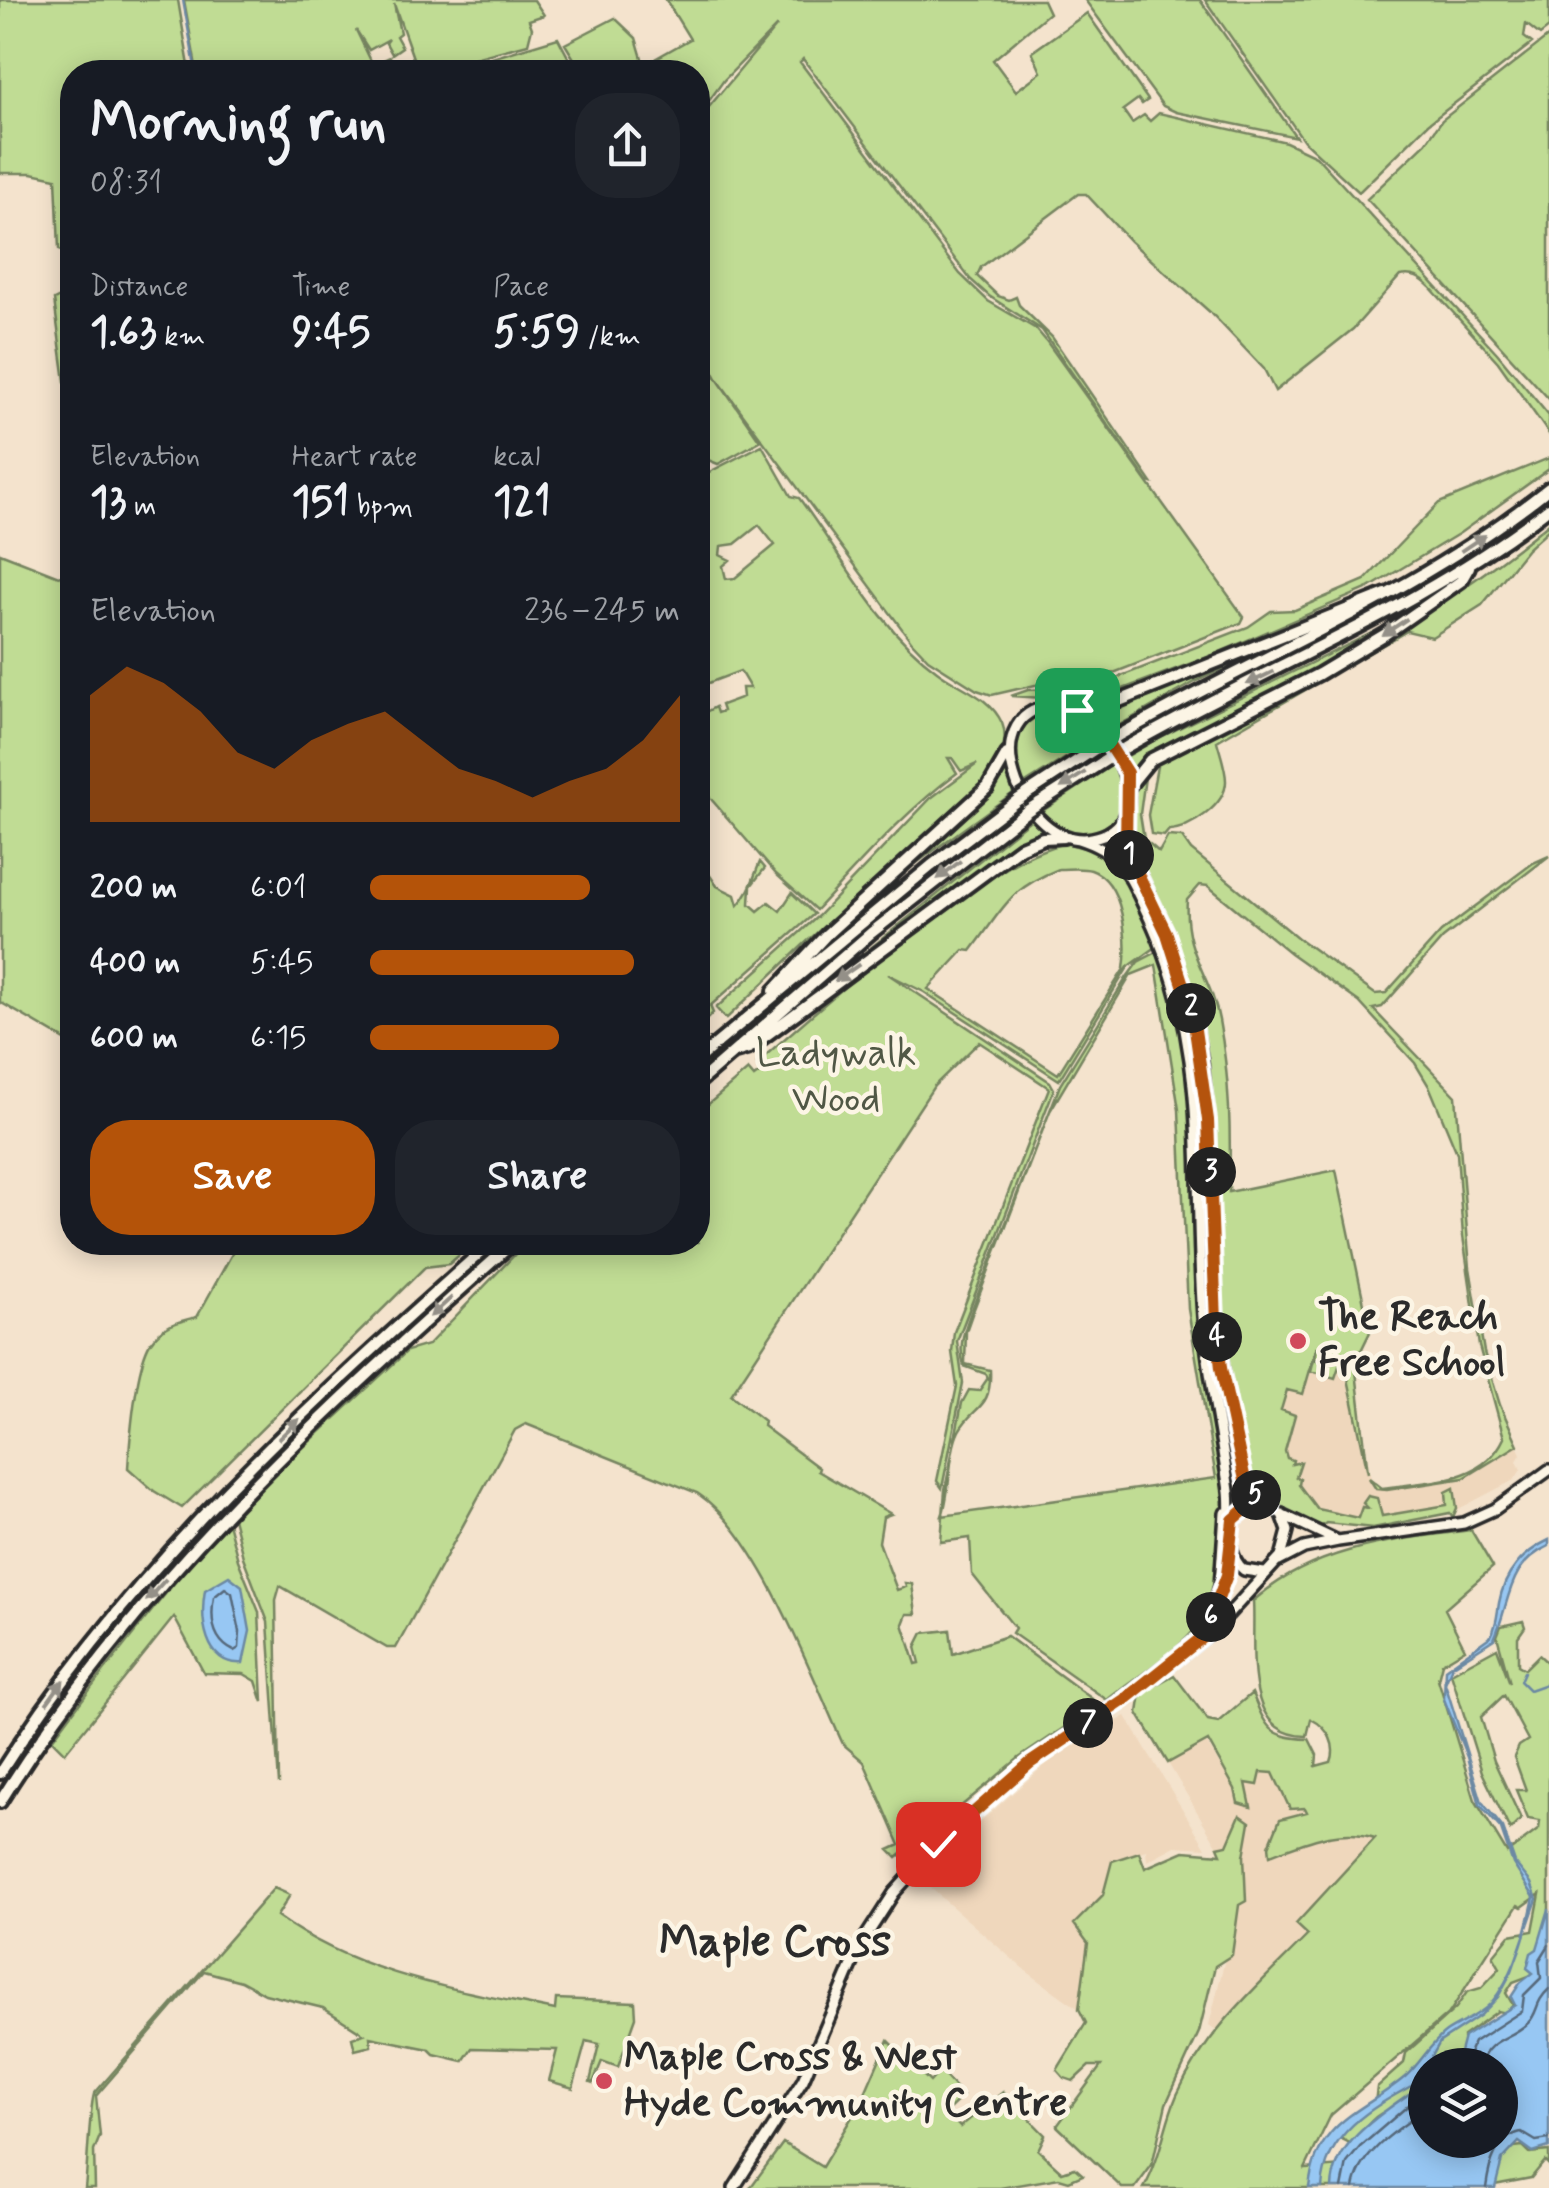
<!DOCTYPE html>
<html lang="en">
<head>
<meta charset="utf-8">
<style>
	:root { --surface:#171b24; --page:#20242c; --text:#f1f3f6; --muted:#9ea1a6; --accent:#b45309 }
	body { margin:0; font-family:Mynerve,sans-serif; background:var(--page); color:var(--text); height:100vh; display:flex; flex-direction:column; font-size:38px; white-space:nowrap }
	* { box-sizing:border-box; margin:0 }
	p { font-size:32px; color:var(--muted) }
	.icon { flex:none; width:55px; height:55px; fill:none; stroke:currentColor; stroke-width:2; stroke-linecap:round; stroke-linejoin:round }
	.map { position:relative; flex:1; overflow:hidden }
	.drawer { position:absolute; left:60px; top:60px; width:650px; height:1195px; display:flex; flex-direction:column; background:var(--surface); border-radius:40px; box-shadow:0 5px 25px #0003 }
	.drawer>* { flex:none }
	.fabs { position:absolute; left:1408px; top:2048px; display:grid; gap:20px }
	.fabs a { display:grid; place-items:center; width:110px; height:110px; border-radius:50%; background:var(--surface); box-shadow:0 5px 25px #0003; font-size:50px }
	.pin { position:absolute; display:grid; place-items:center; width:85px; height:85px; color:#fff; margin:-42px; border-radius:20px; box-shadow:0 5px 15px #0006 }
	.km { position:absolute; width:50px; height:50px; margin:-25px; border-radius:50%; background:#222; color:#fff; font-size:28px; line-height:50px; text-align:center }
	.round { display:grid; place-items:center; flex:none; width:105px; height:105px; border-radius:40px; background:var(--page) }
	.head { display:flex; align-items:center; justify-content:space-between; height:170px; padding:0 30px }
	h1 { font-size:55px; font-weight:800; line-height:75px }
	.metrics { display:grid; grid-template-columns:repeat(3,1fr); gap:15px; height:170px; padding:10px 30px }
	.metrics div { display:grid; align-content:center }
	.metrics b { font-size:42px; font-weight:800 }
	.metrics small { font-size:28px; font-weight:400 }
	.metrics p { font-size:28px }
	.chart { height:280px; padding:20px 30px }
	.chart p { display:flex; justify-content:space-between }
	.chart svg { width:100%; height:180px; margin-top:10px; fill:var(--accent); opacity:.7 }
	.action { display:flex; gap:20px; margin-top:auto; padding:20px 30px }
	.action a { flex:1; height:115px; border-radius:40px; background:var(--accent); color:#fff; font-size:40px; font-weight:800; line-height:115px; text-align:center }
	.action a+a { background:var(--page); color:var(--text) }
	ul { padding:0 30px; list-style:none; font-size:32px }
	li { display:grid; grid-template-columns:160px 120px 1fr; align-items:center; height:75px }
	li i { height:25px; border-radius:12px; background:var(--accent) }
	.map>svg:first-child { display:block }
</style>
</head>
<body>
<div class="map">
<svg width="1549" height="2188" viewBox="0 0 1549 2188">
	<rect width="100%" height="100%" fill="#f4e3cd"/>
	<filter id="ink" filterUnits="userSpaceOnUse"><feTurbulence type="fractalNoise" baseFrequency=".01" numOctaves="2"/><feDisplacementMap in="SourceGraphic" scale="20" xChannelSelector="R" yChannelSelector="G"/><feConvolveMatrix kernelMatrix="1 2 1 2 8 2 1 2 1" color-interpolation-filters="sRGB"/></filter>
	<g filter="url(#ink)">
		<path fill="#efd7bc" d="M1336,1170L1370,1332L1355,1363L1363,1446L1372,1481L1382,1488L1462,1476L1516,1443L1521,1454L1517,1461L1521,1470L1514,1480L1449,1514L1373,1528L1349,1527L1278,1497L1229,1193Z
			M1126,1716L1206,1848L1175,1846L1147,1861L1146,1850L1112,1861L1103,1895L1075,1924L1088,1943L1079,2009L1026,1971L918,1877L1054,1757Z
			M1206,1742L1235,1789L1238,1803L1251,1805L1246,1782L1260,1772L1273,1773L1290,1809L1306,1808L1308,1812L1280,1819L1269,1846L1300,1845L1317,1836L1363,1834L1375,1838L1296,1924L1308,1935L1216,2030L1209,2025L1225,1959L1232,1954L1240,1904L1246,1901L1244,1856L1250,1822L1227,1845L1218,1847L1168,1763Z"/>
		<path fill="#c0dc94" stroke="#768460" stroke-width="2.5" fill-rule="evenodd" d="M0,0H178L190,72H72V254L59,249L56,178L32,173H0Z
			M184,0H534L544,15L529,20L532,28L528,44L421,72H418L394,4L400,33L396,36L402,47L392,54L386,43L389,39L369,50L356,30L373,65L390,57L387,72H197Z
			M666,0H1043L1049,13L993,60L1016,91L1041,72L1032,52L1087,13L1148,100L1142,104L1138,99L1123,110L1132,123L1144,115L1150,121L1159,113L1286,142L1316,156L1497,353L1549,416V434L1498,362L1430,287C1421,278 1413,273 1400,276L1353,329L1275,391L1264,369L1212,314L1130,241L1086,194H1078L981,267L977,276L998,296L1009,300L1016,297L1019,305L1052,337L1152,483L1148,482L1042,330L989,296L970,279L803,59L800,62L960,274L988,301L1036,329L1047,342L1244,617L1241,623L1093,681L1035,685L992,695L977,690L928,659L911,641L718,380L698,343V120L777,26L724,80L698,116V72H582L565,44L615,18L636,38L644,65L690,39Z
			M1085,0H1200L1296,137L1176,112L1163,106Z
			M1205,0H1549V28L1540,35L1526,24L1524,37L1532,43L1428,124L1359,192L1304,141Z
			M1549,36V399L1367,199L1426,143L1442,120Z
			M558,38L576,72H446Z
			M72,291V433L54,300Z
			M698,351L760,441L718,464L698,456Z
			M762,445L791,496L799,498C842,556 878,628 937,671C959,688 990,696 1002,723C1010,742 998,764 988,780L802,946L726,1019L716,1008L818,916L931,798L977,764L961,771L952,758H948L957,773C904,812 861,862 816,910L776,874L698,784V701L700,715L715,707L717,713L723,711L721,705L743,697L742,688H750L740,671L698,687V655L703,651L698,639V478ZM759,525L775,545L735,578L726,579L723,566L730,560L720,555L721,546L735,544Z
			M1549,458V469L1460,533L1369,588L1213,655L1091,701L1011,696L1028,690L1093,687L1248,627L1271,611L1295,610L1365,580L1439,503Z
			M1549,523V529L1527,549L1482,605L1432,637L1407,631L1217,741C1220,753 1226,769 1226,781C1226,805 1190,829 1169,830L1164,836L1151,834L1148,815L1158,761C1295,691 1430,622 1549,523Z
			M0,553L72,581V1044L0,1002Z
			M1404,617L1324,667L1145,758L1131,774L1126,757L1157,739Z
			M1289,637L1195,682L1109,731L1102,716L1087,710L1104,709Z
			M1051,709L1074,711L1101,736L1024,784C1007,754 1014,718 1051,709Z
			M1117,762L1125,777L1123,809C1100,841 1066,842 1041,812Z
			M1007,768L1013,793L915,864L826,942L988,793Z
			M1146,770L1140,814L1144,839L1159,852L1168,836L1182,837L1191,850L1298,938L1375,994L1386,993L1441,932L1533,863L1549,856L1443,938L1382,1007L1373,1009L1456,1096L1470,1268L1484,1352L1500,1405L1518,1445L1464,1478L1387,1490L1376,1489L1369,1478L1382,1488C1426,1481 1483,1484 1504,1438L1479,1346L1463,1236L1457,1153L1430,1088L1415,1063L1359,1002L1290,953L1208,886L1200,885L1187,900C1183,953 1211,975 1219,1020C1230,1078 1231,1134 1229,1192L1336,1170L1370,1332L1355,1363L1368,1473L1343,1355L1335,1378L1311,1371L1314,1359L1332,1364L1315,1358L1317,1346L1303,1394L1287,1390L1281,1410L1295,1415L1285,1451L1287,1458L1293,1460L1292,1464L1301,1462L1296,1477L1300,1479L1299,1485L1317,1509L1358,1518L1362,1507L1368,1508L1363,1503L1368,1496L1377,1498L1382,1516L1447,1505L1446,1492L1454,1488L1457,1508L1453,1517L1450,1513L1373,1528L1326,1523L1318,1529L1283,1508L1255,1485L1244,1463L1234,1423L1224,1361L1211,1090L1201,1021L1178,952L1128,841L1126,820L1133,785Z
			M1034,817L1052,835L1038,837L812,995Z
			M1065,843L1100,852L1118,863L1156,947L1128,967L1059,1080L924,992L888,974L1050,1082L1054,1089L957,1341L963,1383L942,1488L937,1481L957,1386L952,1352L954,1332L1049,1088L979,1042L934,1086L731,1395L764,1421L763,1426L819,1468L818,1471L891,1514L883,1517L879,1542L897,1590L906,1587L905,1583L912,1584L916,1614H907L903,1624L916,1664L920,1663L916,1647L923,1633L950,1630L953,1654L1007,1636L1099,1704L1019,1758L954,1812L942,1813V1821L897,1858L889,1850L900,1845L864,1762L843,1744C810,1673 761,1536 697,1493L526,1424L515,1430L396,1648H387L280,1586L276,1600L279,1784L268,1622L243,1557L232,1514L407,1351L428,1345L523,1246L529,1242H698V1113L748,1070L754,1077L762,1071L757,1063C824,1004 890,945 965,895C998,873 1026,853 1065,843ZM1059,869C1069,869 1081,867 1091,870C1124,881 1128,941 1124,969L1058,1074L928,989L964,950L971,951C1003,910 1006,890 1059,869Z
			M760,862L765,868L751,886L750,904L758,911L769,902L780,911L792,893L814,914L710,1006L713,1013L698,1028V886L709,874L717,886L735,895L738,905C751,891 753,878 760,862Z
			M1159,951C1172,991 1185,1033 1189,1075C1197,1146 1192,1217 1199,1287C1208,1372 1246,1533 1208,1610C1189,1647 1139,1674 1107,1700L1012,1633L1015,1628L972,1574L970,1538L941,1542L945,1490L962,1403L969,1390L979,1391L988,1378L986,1374L964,1366C958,1346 964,1331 971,1312L1060,1085L1127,977L1138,962ZM1156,965L1179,1110L1188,1309L1216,1478L942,1516C951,1492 948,1453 959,1431C973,1405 992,1411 990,1370L965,1364L966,1331L972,1314L1050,1111L1131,975Z
			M238,1243H473L449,1264L425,1267L182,1508L154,1491L128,1468C130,1439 136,1367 150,1343C161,1326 179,1321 197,1317Z
			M227,1519L238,1560L259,1612L263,1702L256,1681L244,1674L204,1673L174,1617L65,1753L52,1740C109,1663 166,1592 227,1519Z
			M1471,1530L1493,1567L1445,1609L1465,1649L1442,1663L1438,1679L1475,1800L1507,1853L1539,1829L1540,1821L1528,1819L1516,1790H1526L1514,1757L1519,1746L1528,1740L1504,1695L1481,1717L1494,1761L1521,1819L1510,1830L1482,1772L1451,1673L1497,1648L1510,1683L1497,1636L1501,1626L1523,1621L1525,1627L1518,1637V1665L1525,1669L1539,1655L1549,1664V1912L1537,1973L1513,1982L1506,1993L1513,2005L1506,2013L1498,2011L1463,2036L1464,2055L1452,2065H1425C1425,2102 1406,2099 1380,2114C1369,2120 1361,2135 1352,2144L1340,2138L1357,2116L1375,2103L1377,2087L1404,2063L1406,2053L1456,2008L1467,1992L1481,1988L1500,1968L1493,1956L1510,1935L1533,1931L1540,1894L1522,1907L1518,1905L1450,2012L1331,2115L1305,2169L1342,2166L1339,2188H1144C1161,2158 1164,2125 1177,2095C1206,2030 1259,1985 1308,1935L1296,1924L1375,1838C1339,1826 1304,1843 1270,1855L1269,1846L1280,1819L1307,1812L1305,1808L1290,1809L1273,1773L1261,1772L1258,1785L1246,1783L1251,1807L1238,1803L1235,1789L1208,1741L1168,1763L1138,1713L1141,1693L1174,1675L1208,1720L1218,1722L1252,1693C1267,1730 1270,1737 1309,1739L1317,1755L1316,1766L1331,1762C1337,1746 1329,1728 1311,1719L1307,1736C1240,1736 1256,1645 1253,1601C1314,1547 1393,1540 1471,1530Z
			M1240,1815L1250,1822L1244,1856L1246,1901L1239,1905L1232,1955L1215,1966L1199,2032L1166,2104L1152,2165L1135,2188H1122L1057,2126L1101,2066H1089L1073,2081L1064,2078L1057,2070L1086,2023L1079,2009L1088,1943L1074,1924L1103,1895L1112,1861L1139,1852L1145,1868L1184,1851L1221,1854L1218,1847L1227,1845Z
			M274,1888L290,1895L277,1916C358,1975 459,1990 555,2010L556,1999L635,2002L636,2017L618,2067L602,2061L593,2083L590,2082L599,2044L586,2041L573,2088L549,2081L557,2050L472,2048L463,2061L434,2054L429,2049L370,2037L371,2046L355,2050L352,2038L364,2034L323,2008L265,1994L241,1981L204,1971L96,2096L100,2136L94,2151L95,2188H85C88,2161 89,2112 94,2094Z
			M888,2040L930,2082L940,2071L963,2096L946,2112L960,2127L1003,2092L1045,2135L1038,2150L1062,2172L1075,2168L1083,2175L1069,2181L1059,2178L1000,2188H750L783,2143L822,2167L861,2102Z
			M1523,2146L1530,2153L1549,2151V2165L1545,2161L1531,2178L1489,2186L1504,2148Z"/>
		<path fill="#97c7f3" stroke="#6c89a3" stroke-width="2.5" d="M1549,1540V1546C1506,1565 1511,1602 1494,1639L1452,1666L1445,1683L1482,1802L1503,1828L1515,1863L1531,1883L1537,1899L1512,1971L1498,1997L1481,2015L1440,2042L1417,2083L1425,2080V2140H1500V2065H1448L1459,2056L1464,2037L1515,2005L1511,1997L1520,1983L1533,1973L1527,1968L1531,1953L1537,1949L1549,1909V2147L1533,2152L1519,2142L1502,2160L1495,2188H1332C1333,2142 1382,2113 1416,2089L1413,2085C1371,2108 1325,2134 1322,2188H1309C1316,2120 1362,2113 1405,2077C1420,2064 1430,2044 1446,2032C1461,2022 1479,2016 1491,2003C1514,1976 1527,1932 1534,1897L1513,1864L1501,1829L1480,1805L1467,1757L1444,1699L1445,1669L1491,1636C1497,1625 1497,1615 1499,1603C1504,1574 1523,1552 1549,1540Z
			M229,1576L242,1586L250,1631L243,1663C204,1666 200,1618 205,1590Z"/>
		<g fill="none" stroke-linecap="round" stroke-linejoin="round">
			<path stroke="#56697b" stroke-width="2.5" d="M225,1588L232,1593L240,1632L239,1648L234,1651C213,1641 210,1619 214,1597Z
				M1464,2065L1474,2042L1522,2011L1524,1995L1541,1978L1539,1961L1549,1945
				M1480,2065C1488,2038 1510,2040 1528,2023C1539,2012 1534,2003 1549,1989
				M1342,2188L1347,2163L1360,2147L1425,2091
				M1354,2188C1360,2152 1397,2130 1425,2110
				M1486,2188C1489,2165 1495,2138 1521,2132L1536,2141L1549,2139"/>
			<path stroke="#6c89a3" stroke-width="2.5" d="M183,0L196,72
				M1524,1672L1520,1681L1529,1690L1546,1684"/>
			<g stroke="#2b2b2b" stroke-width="16">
				<path id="major" d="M1064,706C1114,721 1164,824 1092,838C1021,852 965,701 1064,706Z
					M1126,806L1127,849L1167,933L1193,1016L1202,1061L1208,1121L1216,1321L1230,1424L1247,1485L1272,1508
					M1078,839C1122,853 1128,873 1147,913C1212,1049 1192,1174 1203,1317C1208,1375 1221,1433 1229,1491C1232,1515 1223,1554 1244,1570L1264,1573
					M1281,1514L1338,1541
					M1232,1524L1244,1509L1267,1506
					M1279,1561L1304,1548L1338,1541L1464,1523L1495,1509L1549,1470
					M1211,1618L1220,1586L1225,1513
					M734,2188L803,2080L861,1944L894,1893L938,1844L1030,1763L1124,1699L1215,1629L1281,1557L1288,1531L1282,1514"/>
			</g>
			<g stroke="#2b2b2b" stroke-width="18">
				<path id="highway" d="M1064,706L1114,703L1386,594
					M1116,737C1262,654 1417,594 1549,488
					M1123,749C1265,667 1419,610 1549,508
					M1129,786L1150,760L1319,674L1384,635L1461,581L1469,567
					M1031,791L1101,745
					M1039,803L1109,758
					M774,991L826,935L988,787L1007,754
					M735,1052L749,1048L1021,847L1043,838L1064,837
					M698,1059L931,866L1019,799
					M698,1083L871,933L1027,811
					M0,1773C130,1567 311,1403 492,1242
					M0,1802C135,1584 324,1411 514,1242"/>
			</g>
			<use href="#major" stroke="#fcf5e5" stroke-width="9"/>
			<use href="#highway" stroke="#fcf5e5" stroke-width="10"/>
			<g stroke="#2b2b2b" stroke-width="18" stroke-linecap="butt">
				<path id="highway-bridge" d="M1101,745L1116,737
					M1109,758L1123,749
					M1019,799L1031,791
					M1027,811L1039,803"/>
			</g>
			<use href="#highway-bridge" stroke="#fcf5e5" stroke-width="10"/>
		</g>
		<defs><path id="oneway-solid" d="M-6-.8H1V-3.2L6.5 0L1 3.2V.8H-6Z" transform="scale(2.5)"/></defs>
		<g fill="#949088">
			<use href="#oneway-solid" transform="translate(1473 543) rotate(-34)"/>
			<use href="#oneway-solid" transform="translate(1395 627) rotate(146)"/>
			<use href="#oneway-solid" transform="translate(1260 678) rotate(154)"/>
			<use href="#oneway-solid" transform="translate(1073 780) rotate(147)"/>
			<use href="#oneway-solid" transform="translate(949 870) rotate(142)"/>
			<use href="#oneway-solid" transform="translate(847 973) rotate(145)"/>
			<use href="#oneway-solid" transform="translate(441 1307) rotate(138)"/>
			<use href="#oneway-solid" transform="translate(289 1429) rotate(-44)"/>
			<use href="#oneway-solid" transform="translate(156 1590) rotate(132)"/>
			<use href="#oneway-solid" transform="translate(55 1692) rotate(-54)"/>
		</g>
	</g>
	<g fill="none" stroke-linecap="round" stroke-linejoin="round" filter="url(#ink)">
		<g stroke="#fff" stroke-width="20">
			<path id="route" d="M938,1844L1030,1763L1124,1700L1204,1636L1227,1575L1233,1520L1248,1507L1272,1508L1245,1480L1221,1368L1216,1322L1208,1120L1193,1016L1167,934L1126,849L1127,773L1096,724L1077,710"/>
		</g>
		<use href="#route" stroke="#b45309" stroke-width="12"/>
	</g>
	<g fill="#d1495b" stroke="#fcf5e5" stroke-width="4">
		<circle cx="1298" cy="1341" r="10"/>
		<circle cx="604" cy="2081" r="10"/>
	</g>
	<g text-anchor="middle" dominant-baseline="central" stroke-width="9" stroke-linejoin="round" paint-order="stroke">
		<g font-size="40" fill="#505745" stroke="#fcf5e5">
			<text x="836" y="1054">Ladywalk<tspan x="836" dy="46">Wood</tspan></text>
		</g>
		<g font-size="40" font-weight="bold" fill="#2b2b2b" stroke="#fcf5e5" text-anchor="start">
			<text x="1318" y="1318">The Reach<tspan x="1318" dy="46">Free School</tspan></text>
			<text x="624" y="2058">Maple Cross &amp; West<tspan x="624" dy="46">Hyde Community Centre</tspan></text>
		</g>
		<g font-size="45" font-weight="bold" fill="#2b2b2b" stroke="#fcf5e5">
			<text x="775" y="1942">Maple Cross</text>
		</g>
	</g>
</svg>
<div class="fabs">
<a><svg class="icon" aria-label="layers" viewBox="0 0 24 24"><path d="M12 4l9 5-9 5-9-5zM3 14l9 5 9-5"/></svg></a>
</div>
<div class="pin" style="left:1077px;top:710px;background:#1e9e55"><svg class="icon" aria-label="arrive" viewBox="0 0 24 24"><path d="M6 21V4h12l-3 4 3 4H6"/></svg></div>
<div class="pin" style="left:938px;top:1844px;background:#d93025"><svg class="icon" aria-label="check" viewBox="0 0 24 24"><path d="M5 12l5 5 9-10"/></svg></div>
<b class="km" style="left:1129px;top:855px">1</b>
<b class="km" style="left:1191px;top:1008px">2</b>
<b class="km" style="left:1211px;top:1172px">3</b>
<b class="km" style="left:1217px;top:1337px">4</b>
<b class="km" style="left:1256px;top:1495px">5</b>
<b class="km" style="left:1211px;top:1617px">6</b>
<b class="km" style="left:1088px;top:1723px">7</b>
<section class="drawer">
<div class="head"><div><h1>Morning run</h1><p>08:31</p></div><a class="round"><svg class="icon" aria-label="share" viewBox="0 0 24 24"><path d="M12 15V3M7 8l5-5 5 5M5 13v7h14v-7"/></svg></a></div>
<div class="metrics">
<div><p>Distance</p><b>1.63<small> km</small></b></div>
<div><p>Time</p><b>9:45</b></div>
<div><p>Pace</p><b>5:59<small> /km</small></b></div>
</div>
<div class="metrics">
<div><p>Elevation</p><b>13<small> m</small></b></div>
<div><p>Heart rate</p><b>151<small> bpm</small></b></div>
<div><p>kcal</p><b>121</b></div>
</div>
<div class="chart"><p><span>Elevation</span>236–245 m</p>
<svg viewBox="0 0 160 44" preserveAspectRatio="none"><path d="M0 44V13L10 6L20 10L30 17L40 27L50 31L60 24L70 20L80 17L90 24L100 31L110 34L120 38L130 34L140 31L150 24L160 13V44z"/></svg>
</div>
<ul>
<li><b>200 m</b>6:01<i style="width:71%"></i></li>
<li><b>400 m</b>5:45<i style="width:85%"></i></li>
<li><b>600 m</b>6:15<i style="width:61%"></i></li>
</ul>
<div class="action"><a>Save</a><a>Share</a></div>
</section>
</div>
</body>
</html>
